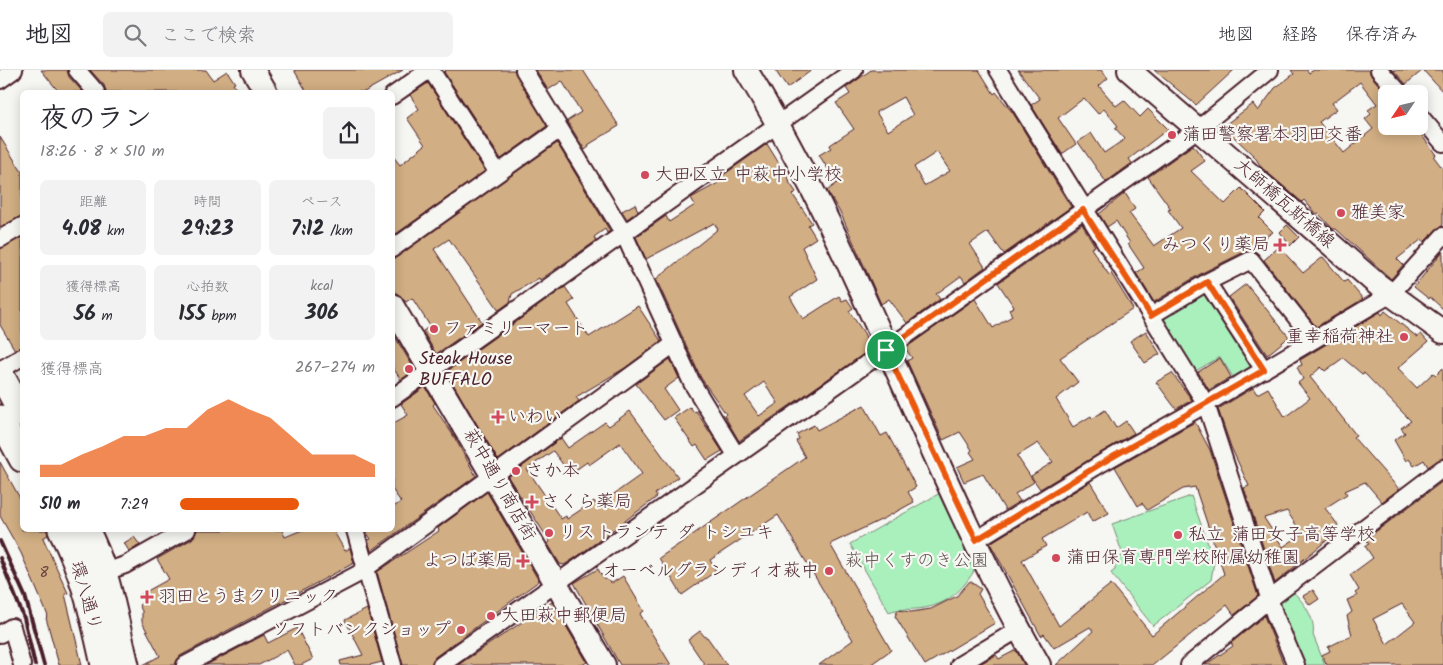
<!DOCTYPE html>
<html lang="ja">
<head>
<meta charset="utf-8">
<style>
	:root { --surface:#fff; --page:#f2f2f3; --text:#2b2b33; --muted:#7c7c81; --line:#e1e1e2; --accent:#ea580c }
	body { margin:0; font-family:Kalam,"Klee One",sans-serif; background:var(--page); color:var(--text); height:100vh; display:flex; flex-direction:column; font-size:19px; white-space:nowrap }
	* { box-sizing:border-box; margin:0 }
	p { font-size:16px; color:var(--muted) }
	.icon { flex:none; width:28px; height:28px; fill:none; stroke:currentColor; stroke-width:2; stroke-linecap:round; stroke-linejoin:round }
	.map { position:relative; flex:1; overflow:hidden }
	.drawer { position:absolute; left:20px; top:20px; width:375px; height:442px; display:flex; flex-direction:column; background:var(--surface); border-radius:8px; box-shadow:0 2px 12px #0003 }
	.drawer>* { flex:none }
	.needle { width:32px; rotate:235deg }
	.tools { position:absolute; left:1378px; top:15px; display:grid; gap:10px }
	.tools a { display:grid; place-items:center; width:50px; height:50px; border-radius:8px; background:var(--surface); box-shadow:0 2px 12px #0003; font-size:25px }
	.pin { position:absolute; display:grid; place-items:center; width:42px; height:42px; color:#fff; margin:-21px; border:2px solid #fff; border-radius:50%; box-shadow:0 1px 5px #0007 }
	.round { display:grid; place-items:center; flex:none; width:52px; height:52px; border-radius:8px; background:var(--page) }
	.summary { display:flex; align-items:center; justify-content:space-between; height:85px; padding:0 20px }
	h1 { font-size:28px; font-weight:700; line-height:38px }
	.figures { display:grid; grid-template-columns:repeat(3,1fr); gap:8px; height:85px; padding:5px 20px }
	.figures div { display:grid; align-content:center; border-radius:8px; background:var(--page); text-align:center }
	.figures b { font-size:21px; font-weight:700 }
	.figures small { font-size:14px; font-weight:400 }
	.figures p { font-size:14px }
	.chart { height:140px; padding:10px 20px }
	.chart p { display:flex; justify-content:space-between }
	.chart svg { width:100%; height:90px; margin-top:5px; fill:var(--accent); opacity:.7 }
	ul { padding:0 20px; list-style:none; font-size:16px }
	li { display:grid; grid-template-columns:80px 60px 1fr; align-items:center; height:38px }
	li i { height:12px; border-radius:6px; background:var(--accent) }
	header { display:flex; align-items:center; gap:30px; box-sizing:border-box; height:70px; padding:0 25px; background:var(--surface); border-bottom:1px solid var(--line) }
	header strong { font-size:24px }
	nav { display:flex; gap:28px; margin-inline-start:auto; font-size:18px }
	.search { width:350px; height:45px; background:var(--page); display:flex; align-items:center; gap:12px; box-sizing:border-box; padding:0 18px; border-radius:8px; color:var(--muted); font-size:19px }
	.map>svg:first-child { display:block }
</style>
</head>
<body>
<header>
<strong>地図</strong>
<div class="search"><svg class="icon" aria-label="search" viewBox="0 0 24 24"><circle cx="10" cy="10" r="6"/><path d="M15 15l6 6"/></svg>ここで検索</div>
<nav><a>地図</a><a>経路</a><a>保存済み</a></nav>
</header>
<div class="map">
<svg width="1443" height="595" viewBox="0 0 1443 595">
	<rect width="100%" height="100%" fill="#f6f6f2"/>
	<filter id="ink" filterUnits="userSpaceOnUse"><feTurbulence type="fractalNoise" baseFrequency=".02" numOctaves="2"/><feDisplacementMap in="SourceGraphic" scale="10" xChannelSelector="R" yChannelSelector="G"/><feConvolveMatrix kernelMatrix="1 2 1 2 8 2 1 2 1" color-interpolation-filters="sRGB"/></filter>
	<g filter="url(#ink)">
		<path fill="#aaf0bd" stroke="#7a8874" d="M1206,220L1256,295L1235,310L1220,287L1192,303L1159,248Z
			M940,423L974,501C960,524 943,537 916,539C906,540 899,538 889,542L850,474Z
			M1191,426L1214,491L1211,510L1153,556L1111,503L1115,500V492L1123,485L1112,454Z
			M1291,520C1303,531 1316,548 1313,565L1325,595H1299L1277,531Z"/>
		<path fill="#d1ae83" stroke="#4a1f2b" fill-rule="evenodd" d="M41,0H67L69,7L83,22H59Z
			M90,0H206L213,10L227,1L235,13L233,14L238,22H106L104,15Z
			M294,0H403L364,22H307Z
			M446,0H514L547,56L501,89L444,2Z
			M536,0H583L619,56L588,75L589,77L585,80L567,51L581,42L562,11L548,20Z
			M775,0H812L787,18Z
			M871,0H979L994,24L996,22L1013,43L1071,137L1004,184L988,162L970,174L985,197L965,212L961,206L936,224L940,229L907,253L889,229L881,234L841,144L827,121L837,113L819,85L831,78L830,75L854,59L836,33L850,24L846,18ZM903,27L913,45L888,61L876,42ZM937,82L950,101L924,116L914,97Z
			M1018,0H1101L1108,8L1099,16L1116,36L1124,30L1140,47L1148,39L1168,59L1129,89L1132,93L1106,112L1078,72L1091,63L1104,83L1125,69L1115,58L1118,56L1104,39L1098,44L1084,28L1058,48L1076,74L1062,84L1031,35L1040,29Z
			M1154,0H1234L1196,35Z
			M1291,0H1307L1309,3L1314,0H1369L1372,7L1386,23V56H1415L1436,85L1434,87L1443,99V155L1424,172L1422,169L1397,189L1403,195L1391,209L1336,159H1333L1319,144L1315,143L1304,130L1302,132L1262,98L1254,86L1232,65L1230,67L1222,57L1253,34L1258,41L1275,18L1294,4ZM1360,12L1377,34L1368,40L1371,44L1365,49L1373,59L1344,83L1319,52L1337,39L1332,33Z
			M1393,0H1423L1406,14Z
			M1423,0H1443V22Z
			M428,13L485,101L396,164L392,159V85L400,95L425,75L407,48L419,39L410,25Z
			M0,67L22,102V146L0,157Z
			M557,73L610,161L607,163L605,159L594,167L596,171L540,210L539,208L512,224L510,232L499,240L449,169L434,179L482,252L436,284L423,261L430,256L412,228L406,232L392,219V189Z
			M767,74L790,111L789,112L796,122L793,125L812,153L808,155L816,168L802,177L817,209L790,227L803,249L839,226L842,231L847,229L853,238L849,241L864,263L871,279L739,371L724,345L726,344L701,308L656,209L718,159L714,153L646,189L636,167L666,146L669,152L695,135L691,128L718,113L716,110ZM764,312L778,333L759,346L745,326Z
			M1193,75L1205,91L1191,101L1225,134L1241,118L1265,142L1259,148L1273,162L1242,183L1202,203L1154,232L1136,203L1144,198L1128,174L1130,173L1116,151L1107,157L1099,144L1125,123L1135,139L1129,143L1154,176L1181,158L1168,140L1171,139L1148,107Z
			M635,134L638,141L627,149L622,141Z
			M1082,154L1095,176L1091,178L1109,205L1111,203L1133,239L1060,288L1078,312L1056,329L1073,357L1091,346L1092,349L1105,340L1116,358L1126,351L1134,363L1040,419L1031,406L1053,392L1038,373L1017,386L1034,412L1015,424L1020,431L1005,440L983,404L964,412L957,397L975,389L970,382L972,380L960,362L943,370L907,291L912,288L905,278L975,229L993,258L1012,246L1009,239L1014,237L998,213Z
			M1287,155L1299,167L1290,176L1280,162Z
			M22,167V277L15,280L0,255V179Z
			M1279,177L1303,203L1323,187L1344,212L1347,210L1363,229L1316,257L1264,190Z
			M1443,181V239L1430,227L1429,229L1414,217Z
			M1246,214L1289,267L1267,285L1229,227Z
			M565,217L574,230L568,234L589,267L638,236L661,271L625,298L576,327L579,331L498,390L446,302Z
			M1385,241L1417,267L1421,264L1428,272L1398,298L1417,318L1433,303L1436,305L1443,298V388L1428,397L1424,390L1414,396L1409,389L1406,391L1394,370L1405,363L1401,358L1411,351L1364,303L1362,304L1343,288L1325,301L1321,297L1310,307L1356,365L1353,367L1399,419L1382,432L1365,412L1345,421L1347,424L1325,438L1338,455L1336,460L1337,462L1275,513L1244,418L1249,416L1231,377L1218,339L1253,318L1257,324L1268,318L1285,347L1310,328L1298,313L1303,309L1297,297L1302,295L1300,290L1380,242L1382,245ZM1287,441L1302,464L1283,477L1264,448Z
			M1146,261L1160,284L1145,293L1130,271Z
			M392,262L415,300L401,310L392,296Z
			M1220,288L1231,307L1209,320L1198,302Z
			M670,289L679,308L664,319L678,340L664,350L636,314Z
			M1172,303L1192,330L1176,339L1156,312Z
			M425,317L435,333L433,335L453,365L476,406L371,481L368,470L371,469L365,460H392V438L401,432L392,419V354L408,345L401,334Z
			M864,335L881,366L887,363L916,417L908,422L914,432L885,448L830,474L891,580L870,595H819L853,570L778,445L710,490L716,501L682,525L659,488L805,387L796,371L799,369L797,364L814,355L817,360Z
			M690,337L694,342L696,341L722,381L707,390L697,375L694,377L674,348Z
			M630,341L678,407L655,424L657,427L578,486L564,495L560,494L548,474L550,472L508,407L561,368L568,378L605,352L609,356ZM620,373L642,404L597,436L594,431L567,449L566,446L561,449L527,399L553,381L570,404L587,392L589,395Z
			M1195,352L1210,380L1258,526L1234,545L1227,535L1153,595H1056L1093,561L1090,557L1054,578L1044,564L1041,566L990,473L1090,412L1109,443L1092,452L1087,442L1042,469L1046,476L1022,490L1059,556L1111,514L1152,565L1224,504L1195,417L1183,419L1147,440L1142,433L1138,436L1115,397Z
			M0,392L22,432V460H47L48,465L43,468L68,523L65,524L82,595H59L46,548L48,546L21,483L0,446Z
			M1443,411V595H1327L1322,585L1330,581L1328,577L1352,565L1347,546L1352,542L1347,530L1357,526L1355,523L1359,520L1350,505L1373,488L1365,476L1369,474L1366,469ZM1402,534L1415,552L1387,574L1373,549Z
			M487,422L539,511L435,587L431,595H403L377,502L439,461L438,458Z
			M197,460H282L285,467L302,460H333L345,481L350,478L354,493L180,586L175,595H143L160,586L142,552V541L139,535L144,532L140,525L169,509L157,489L192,469Z
			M134,467L140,475L129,481L124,473Z
			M598,499L603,508L612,513L623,506L644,541L640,544L671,595H620L574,513Z
			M970,511L981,519L978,524L995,553L925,595L895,546L898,540L911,542L931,539L957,526Z
			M1313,520L1319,529L1310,535L1303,526Z
			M552,532L587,592L582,595H458Z
			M367,539L382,592L370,595H341L340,591L363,585L345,550Z
			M1264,546L1284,595H1205L1233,576L1231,573Z
			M297,558L313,589L301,595H295L287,580L259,595H206L264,565L268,573Z
			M700,561L705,567H707L727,595H705L688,570Z
			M1016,580L1024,595H978L996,585L999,589Z"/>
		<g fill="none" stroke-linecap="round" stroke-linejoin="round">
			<g stroke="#4a1f2b" stroke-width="20">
				<path id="street" d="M77,0L96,22
					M431,0L498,103
					M524,0L624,164L692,313L736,385
					M998,0L1206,334L1275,546L1296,595
					M1379,0L1401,24
					M0,10L14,0
					M392,26L429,0
					M1419,45L1443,73
					M0,169L22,156
					M392,179L560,59
					M1207,212L1264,300
					M1151,246L1207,212L1251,190L1314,270
					M0,300L22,287
					M392,328L854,0
					M355,460L393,595
					M976,470L1102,393L1206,334L1391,224L1443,166
					M103,503L125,495L187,460
					M0,564L12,557L22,595
					M185,595L358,504L674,274
					M441,595L1198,59L1270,0
					M959,595L1019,559
					M1189,595L1262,535L1443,398"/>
			</g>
			<g stroke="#4a1f2b" stroke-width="26">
				<path id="secondary" d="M253,0L266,22
					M746,0C862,189 930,403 1039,595
					M1129,0L1378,215L1443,262
					M392,235L604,595"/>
			</g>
			<g stroke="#4a1f2b" stroke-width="29">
				<path id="primary" d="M0,303L22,344
					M0,348L22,389
					M61,460C84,502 94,549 104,595
					M86,460C108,500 115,551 126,595"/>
			</g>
			<use href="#street" stroke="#f6f6f2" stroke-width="16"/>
			<use href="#secondary" stroke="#f6f6f2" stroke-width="22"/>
			<use href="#primary" stroke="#f6f6f2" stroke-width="25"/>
			<path stroke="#4a1f2b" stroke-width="4" d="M0,471L25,526L44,595
				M0,488L24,548L35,595"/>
		</g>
	</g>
	<g fill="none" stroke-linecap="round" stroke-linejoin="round" filter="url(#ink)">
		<g stroke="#fff" stroke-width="10">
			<path id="route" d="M1083,140L1151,246L1207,212L1264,300L1102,393L976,470L886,280Z"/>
		</g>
		<use href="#route" stroke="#ea580c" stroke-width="6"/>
	</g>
	<g fill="#d1495b" stroke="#f6f6f2" stroke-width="2">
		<circle cx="1172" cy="65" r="5"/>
		<circle cx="645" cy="105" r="5"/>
		<circle cx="1341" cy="143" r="5"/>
		<path d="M1277.5 167.5h5v5h5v5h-5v5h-5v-5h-5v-5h5z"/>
		<circle cx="434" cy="259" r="5"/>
		<circle cx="1404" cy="267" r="5"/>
		<circle cx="409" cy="299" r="5"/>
		<path d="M495.5 339.5h5v5h5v5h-5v5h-5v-5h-5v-5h5z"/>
		<circle cx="516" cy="401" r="5"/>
		<path d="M529.5 424.5h5v5h5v5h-5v5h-5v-5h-5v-5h5z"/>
		<circle cx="549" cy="463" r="5"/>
		<circle cx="1178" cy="465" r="5"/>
		<circle cx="1056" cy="488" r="5"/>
		<path d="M520.5 483.5h5v5h5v5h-5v5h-5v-5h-5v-5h5z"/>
		<circle cx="829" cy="501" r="5"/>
		<path d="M144.5 519.5h5v5h5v5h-5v5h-5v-5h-5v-5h5z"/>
		<circle cx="491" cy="546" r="5"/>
		<circle cx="461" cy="560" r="5"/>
	</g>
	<g text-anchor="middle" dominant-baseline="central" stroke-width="4.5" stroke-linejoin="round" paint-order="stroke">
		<g font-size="15" fill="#6c4341">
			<text x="44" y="503">8</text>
		</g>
		<g font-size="18" fill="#4a1f2b" stroke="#f6f6f2" text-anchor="start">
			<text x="1182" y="65">蒲田警察署本羽田交番</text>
			<text x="655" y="105">大田区立 中萩中小学校</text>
			<text x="1351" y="143">雅美家</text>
			<text x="1270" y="175" text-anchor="end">みつくり薬局</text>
			<text x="444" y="259">ファミリーマート</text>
			<text x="1394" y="267" text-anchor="end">重幸稲荷神社</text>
			<text x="419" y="289">Steak House<tspan x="419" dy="21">BUFFALO</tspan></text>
			<text x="508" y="347">いわい</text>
			<text x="526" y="401">さか本</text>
			<text x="542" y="432">さくら薬局</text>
			<text x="559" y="463">リストランテ ダ トシユキ</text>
			<text x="1188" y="465">私立 蒲田女子高等学校</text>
			<text x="1066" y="488">蒲田保育専門学校附属幼稚園</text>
			<text x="513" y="491" text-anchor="end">よつば薬局</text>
			<text x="819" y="501" text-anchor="end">オーベルグランディオ萩中</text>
			<text x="158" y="527">羽田とうまクリニック</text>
			<text x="501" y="546">大田萩中郵便局</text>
			<text x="451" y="560" text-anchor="end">ソフトバンクショップ</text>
		</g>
		<g font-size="18" fill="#4a1f2b" stroke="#f6f6f2">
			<text transform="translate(1284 134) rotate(41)">大師橋瓦斯橋線</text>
			<text transform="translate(499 415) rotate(60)">萩中通り商店街</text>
			<text transform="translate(85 526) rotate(74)">環八通り</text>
		</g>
		<g font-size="18" fill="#625350" stroke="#f6f6f2">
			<text x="917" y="491">萩中くすのき公園</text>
		</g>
	</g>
</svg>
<div class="tools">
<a><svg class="needle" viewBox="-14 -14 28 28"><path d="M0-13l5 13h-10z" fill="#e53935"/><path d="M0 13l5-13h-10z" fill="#7c7c81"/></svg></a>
</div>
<div class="pin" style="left:886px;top:280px;background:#1e9e55"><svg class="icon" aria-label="arrive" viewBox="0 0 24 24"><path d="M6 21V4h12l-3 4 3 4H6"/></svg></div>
<section class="drawer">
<div class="summary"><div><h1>夜のラン</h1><p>18:26 · 8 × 510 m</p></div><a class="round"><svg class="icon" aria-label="share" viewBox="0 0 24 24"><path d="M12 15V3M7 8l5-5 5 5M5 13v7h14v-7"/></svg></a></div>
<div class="figures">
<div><p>距離</p><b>4.08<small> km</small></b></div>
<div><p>時間</p><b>29:23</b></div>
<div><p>ペース</p><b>7:12<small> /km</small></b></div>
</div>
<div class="figures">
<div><p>獲得標高</p><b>56<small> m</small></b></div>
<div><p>心拍数</p><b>155<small> bpm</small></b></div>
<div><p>kcal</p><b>306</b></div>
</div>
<div class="chart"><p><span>獲得標高</span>267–274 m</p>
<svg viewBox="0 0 160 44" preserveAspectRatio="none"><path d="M0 44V38L10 38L20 33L30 29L40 24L50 24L60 20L70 20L80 11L90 6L100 11L110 15L120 24L130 33L140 33L150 33L160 38V44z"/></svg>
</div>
<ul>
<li><b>510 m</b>7:29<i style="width:61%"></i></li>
</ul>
</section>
</div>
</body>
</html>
